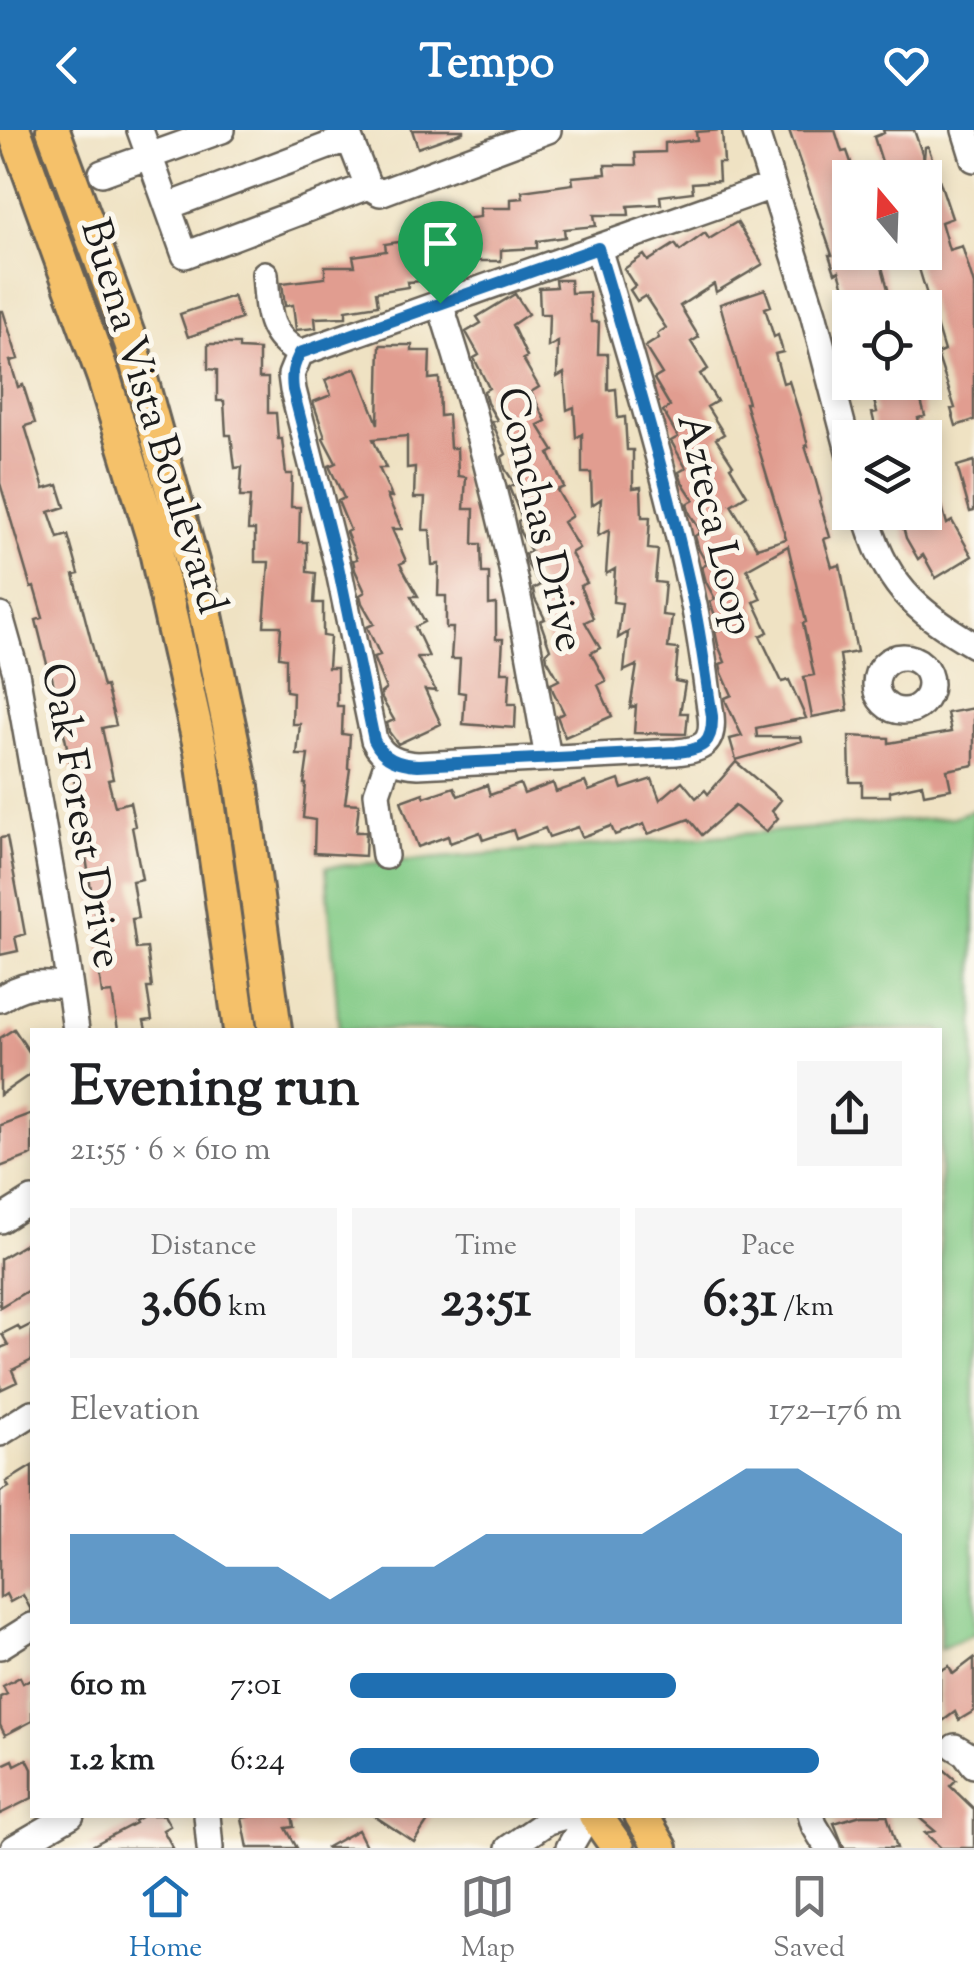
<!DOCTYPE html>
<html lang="en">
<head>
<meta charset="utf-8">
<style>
	:root { --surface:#fff; --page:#f6f6f6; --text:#202124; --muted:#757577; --line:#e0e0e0; --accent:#1f6fb2 }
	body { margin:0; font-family:"Sorts Mill Goudy",serif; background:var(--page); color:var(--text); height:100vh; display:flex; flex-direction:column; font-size:38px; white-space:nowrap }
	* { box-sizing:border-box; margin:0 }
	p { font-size:32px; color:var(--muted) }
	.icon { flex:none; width:55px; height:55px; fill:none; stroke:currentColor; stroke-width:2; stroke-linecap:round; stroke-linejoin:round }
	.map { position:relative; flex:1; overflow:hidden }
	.details { position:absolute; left:30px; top:898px; width:912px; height:790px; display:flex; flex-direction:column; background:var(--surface); border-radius:0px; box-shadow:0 5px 15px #0003 }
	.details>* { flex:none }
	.needle { width:65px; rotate:341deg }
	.fabs { position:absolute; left:832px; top:30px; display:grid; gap:20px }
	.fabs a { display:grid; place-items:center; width:110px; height:110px; border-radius:0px; background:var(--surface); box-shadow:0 5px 15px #0003; font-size:50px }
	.pin { position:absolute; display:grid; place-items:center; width:85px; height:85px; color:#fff; margin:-102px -42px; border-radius:50% 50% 50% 0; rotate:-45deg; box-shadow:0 0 10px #0007 }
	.pin .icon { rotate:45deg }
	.round { display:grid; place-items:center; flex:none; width:105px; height:105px; border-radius:0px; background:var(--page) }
	.summary { display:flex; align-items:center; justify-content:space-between; height:170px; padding:0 40px }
	h1 { font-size:55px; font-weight:700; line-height:75px }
	.figures { display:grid; grid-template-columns:repeat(3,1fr); gap:15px; height:170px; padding:10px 40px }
	.figures div { display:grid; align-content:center; border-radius:0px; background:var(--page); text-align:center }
	.figures b { font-size:50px; font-weight:700 }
	.figures small { font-size:28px; font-weight:400 }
	.figures p { font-size:28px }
	.chart { height:280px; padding:20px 40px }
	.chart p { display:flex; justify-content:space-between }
	.chart svg { width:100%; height:180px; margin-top:10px; fill:var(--accent); opacity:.7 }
	ul { padding:0 40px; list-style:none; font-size:32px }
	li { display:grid; grid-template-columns:160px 120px 1fr; align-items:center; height:75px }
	li i { height:25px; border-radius:12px; background:var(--accent) }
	header { display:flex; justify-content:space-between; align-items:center; height:130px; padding:0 40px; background:var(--accent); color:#fff; font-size:45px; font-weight:700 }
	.menu { display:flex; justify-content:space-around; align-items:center; height:140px; border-top:2px solid var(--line); background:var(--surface); font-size:28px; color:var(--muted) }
	.menu a { display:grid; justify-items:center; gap:5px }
	.menu .on { color:var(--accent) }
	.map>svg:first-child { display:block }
</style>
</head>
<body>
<header><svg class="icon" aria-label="back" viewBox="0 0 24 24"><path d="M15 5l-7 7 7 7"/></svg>Tempo<svg class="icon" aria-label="heart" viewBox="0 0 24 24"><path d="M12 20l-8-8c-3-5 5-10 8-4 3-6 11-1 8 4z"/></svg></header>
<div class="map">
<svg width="974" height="1718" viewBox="0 0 974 1718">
	<rect width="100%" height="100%" fill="#fbf7ec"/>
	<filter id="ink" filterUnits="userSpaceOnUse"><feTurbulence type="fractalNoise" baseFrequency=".01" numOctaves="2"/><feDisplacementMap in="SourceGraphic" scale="20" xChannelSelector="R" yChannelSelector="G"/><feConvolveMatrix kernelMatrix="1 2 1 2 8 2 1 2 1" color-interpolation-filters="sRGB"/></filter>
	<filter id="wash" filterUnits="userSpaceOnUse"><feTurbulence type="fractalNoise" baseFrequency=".0048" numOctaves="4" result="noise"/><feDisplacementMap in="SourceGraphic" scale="40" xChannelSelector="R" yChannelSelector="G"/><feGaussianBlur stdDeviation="2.25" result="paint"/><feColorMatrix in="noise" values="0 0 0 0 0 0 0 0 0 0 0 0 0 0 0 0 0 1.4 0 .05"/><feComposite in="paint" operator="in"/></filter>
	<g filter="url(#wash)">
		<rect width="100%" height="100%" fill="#efe2c3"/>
		<path fill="#82ca86" stroke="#4f7351" stroke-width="2.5" d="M974,680V1504L940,1519V900H339L326,737L953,687Z"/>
		<g id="blocks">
			<path fill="#e19d90" d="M412,0H463V2L418,18Z
				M722,0L724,33H718L719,51L692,53L693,62L660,66L661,74L628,76L629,85H594L596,96L564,99L565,107L537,111V118L501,120V131H470L471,141L443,145V150L407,152L408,157L376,162L378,175L346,180V187L315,188L316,198L296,200L293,175L285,176L282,153L325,148V136H355L353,126L386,121L385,114L418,109V102L448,100L447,91L480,87V78H511V69L523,68L522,61L573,54L572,47L606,44L605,35H636L635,23L665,22V13L697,10L696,2Z
				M789,0H835L842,22L847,21L854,41L882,32L874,7L884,3L883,0H914L924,29L925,17L928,16L952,88L941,92L949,120L962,116L974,155V290L956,296L951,279L955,278L937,224L944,221L914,122H925V48H850V122H878L893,178H850L839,141L835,143L829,125H832Z
				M737,92L763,134L716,162L714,154L680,176L699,207L691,212L708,239L700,244L717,271L707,277L724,304L716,309L733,335L730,337L747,365L731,375L757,418L786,409L745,273H748L720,174L765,159L771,176L765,178L774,207L778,205L783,222L775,224L783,253L789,251L801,289L808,316H805L814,344L821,370L819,371L830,407L824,409L832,437L840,435L857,522L840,525L848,580L812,587L804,547L814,545L803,493L806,492L788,416L747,439L761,469L754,472L768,502L760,506L782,552L789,550L806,588L756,598L757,607H801L802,611L736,630L730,609L742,606L726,572L725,568L732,565L722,543L720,534L725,532L718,515L715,501L720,499L710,472L715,469L706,452L702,437L707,434L699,420L695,406L701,402L690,384L687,374L694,370L682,352L679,342L686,338L671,311L678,307L663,281L670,276L654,249L662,244L645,217L659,208L657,204L666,198L645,166L637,171L630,160L635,156L624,139L644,125L648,131L675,114L680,121L705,103L709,109Z
				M555,150H570L571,163L589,162L591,192H599L598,224H608V260L616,259L618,288L625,287L627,320H633V358L641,357L642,387H650L648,419L658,420L655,452L665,453L662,485L672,486L668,518L678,519L675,551L685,553L680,583H688L686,604L634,603L636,575L630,578L637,535L624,541L628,502L618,508L622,473L613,472L615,439L606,444L609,400L598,406L601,369L592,375L591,343H582V304L576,308L574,277L567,280L564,243L557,247L558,212L548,217L549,184H540L539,158L556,157Z
				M515,164L528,184L512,195L527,227L523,229L539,257L531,262L546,291L538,295L554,321L549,324L564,357L557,360L572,386L563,392L579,418L571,423L587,453L580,456L593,488L585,492L600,518L591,523L606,551L598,555L612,586L565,607L557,586L564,583L553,561L551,554L559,550L547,529L546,522L550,519L540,491L545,489L535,469L533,459L540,455L528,435L525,424L531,421L520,402L518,391L522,389L509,357L515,354L505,339L502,327L506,324L492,292L497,290L487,273L484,261L489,258L474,228L479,225L466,202L481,193L477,187Z
				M233,166L241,189L188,207L180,184Z
				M0,181H3L18,229L10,231L18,257L23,255L35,293L25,296L44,359L58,355L65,377L49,382L58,408L68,405L79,444L74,445L103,557L106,556L116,595L102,598L113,649L108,650L115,676L130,672L135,696L132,697L142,749L132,751L138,788L132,789L136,819L147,818L152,858H147L152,890L144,891L146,900H118L112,863L102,864L99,842L103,841L99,811L83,708L74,670L78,668L50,538H48L36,490L43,488L34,457L31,458L0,353Z
				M208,214H239V219L259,220V248H268V283H276L278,309H282L286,344H292L291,377H300L299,412H307V442L316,443L314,473H323V506L330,507L328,538H337V576H343L342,604L350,605L348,638L350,639L345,673L359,674L356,702H366L365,726L314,723L315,690L303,688L306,654H304L308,625H297L300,594H292L293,562L286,561V528L279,527L281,496H264L269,432H255V400H248L250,367H240L242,337L235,338L231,305H226L224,271H217V240L208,239Z
				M380,215H412V221H430L429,249L439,248L440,286L448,285L450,318H457L458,346L466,347L464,379H474L473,414H481L482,443H489V475L496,474V509H503L501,542H510L508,574H516L515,598L463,594L465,563L458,562L460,529H451L453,498H446V466H438L439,434L432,435L430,400H423L425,368H414L415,337L407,338V306L373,309L386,338H379L392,367L387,366L402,399H392L406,431L400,434L418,466H411L425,492L415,497L429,527H417L436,561L425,560L441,594L398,614L389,602L387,593L394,590L382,569L381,563L386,559L373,527L380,525L367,497L374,494L362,473L360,465L365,462L355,440L353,430L357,429L346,402L350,400L338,371L344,368L329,336L336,333L323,308L325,307L313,272L331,265L325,250L356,238L378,294Z
				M869,252H916L925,286L918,288L923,308H878L872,283L877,282Z
				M929,330L947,394L952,391L972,426L936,448L923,425L918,429L906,408L899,382H925V331Z
				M974,331V381L970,382L957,336Z
				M974,578V635L947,640L951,659L924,664L922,654L890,661V666H862V652H850L849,606L889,608V613L951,602L947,583Z
				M736,632L781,670L772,681L778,688L766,702L735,676L702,705L689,689L648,704L644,694L615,705L611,696L582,707L578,697L549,707L545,698L516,709L513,700L483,710L480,702L450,713L448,706L418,717L401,671L423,663L425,667L454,657L458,666L487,655L490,665L520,654L524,664L553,653L556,662L585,652L589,661L619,650L622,659L652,649L660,670L682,651L696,668L705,660L708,664Z
				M7,707L25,804L15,807L18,821L0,825V708Z
				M14,899L32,926V943L0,965V908Z
				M32,983V1025L0,1037V995Z
				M32,1110V1158L0,1177V1129Z
				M32,1194V1230L12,1240L17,1252L0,1260V1216L1,1218L8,1215L2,1204L18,1196L20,1200Z
				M32,1336V1480H31L23,1465L10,1472L6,1464L0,1468V1362L9,1357L6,1352Z
				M974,1528V1581L959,1590L955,1582L940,1593V1541L949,1536L953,1544Z
				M20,1547L23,1553L32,1548V1591L5,1605L0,1595V1567L7,1564L3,1556Z
				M27,1629L32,1639V1668L0,1684V1636L13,1630L15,1635Z
				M940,1636L956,1650L950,1656L974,1679V1718H941L925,1703L935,1701L916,1685H940Z
				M144,1685H164L170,1696L163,1700L173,1718H88L135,1693L134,1691Z
				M257,1685H292L294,1697L286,1698L297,1718H248L242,1688Z
				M373,1685H432L414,1712Z
				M861,1685H887L897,1718H844L834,1693Z
				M358,1700L367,1718H325Z"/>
		</g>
	</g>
	<g filter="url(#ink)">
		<use href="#blocks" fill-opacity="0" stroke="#666156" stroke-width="2.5"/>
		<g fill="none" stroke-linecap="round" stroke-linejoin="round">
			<g stroke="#666156" stroke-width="30">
				<path id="minor" d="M140,0L185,125L368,56L380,63L548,0
					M346,0L368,56
					M755,0L813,183L850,325
					M965,0L974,29
					M102,43L222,0
					M169,76L349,8
					M598,118C634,238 670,357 695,480C702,515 706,550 711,586C714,613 703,620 676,622L418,635C399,634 383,629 374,610L338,437L293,260L291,245L300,223L772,56
					M265,144C268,179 266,205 300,223
					M440,173C475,282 504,394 526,506C534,546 540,587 548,627
					M865,382C884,452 913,480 974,515
					M0,486L16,543L64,817L76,900
					M876 554a27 27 0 1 1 54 0a27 27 0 1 1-54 0Z
					M385,726L377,663L389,628
					M0,869C27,851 38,854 69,856
					M0,1090L32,1070
					M0,1303L32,1283
					M0,1516L32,1496
					M955,1617L965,1623L974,1635
					M207,1685L210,1718
					M811,1685L814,1695L828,1718
					M14,1718L71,1685
					M509,1718L548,1691L569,1685
					M569,1718L588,1685"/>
			</g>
			<g stroke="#666156" stroke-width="38">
				<path id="major" d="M14,0L104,248L153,408L201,621L240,900
					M53,0L131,213L203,471L242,657L275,900
					M595,1685L618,1718
					M641,1685L661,1718"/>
			</g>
			<use href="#minor" stroke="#fff" stroke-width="25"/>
			<use href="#major" stroke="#f5c16b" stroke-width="32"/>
		</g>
	</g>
	<g fill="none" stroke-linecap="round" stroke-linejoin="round" filter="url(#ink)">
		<g stroke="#fff" stroke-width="20">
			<path id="route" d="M598,118C634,238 669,357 695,480C702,515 706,550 712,586C713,613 703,620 676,622L418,635C398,634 383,629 374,610L338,436L293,260C291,245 293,236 300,223Z"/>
		</g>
		<use href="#route" stroke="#1f6fb2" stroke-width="12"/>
	</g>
	<g text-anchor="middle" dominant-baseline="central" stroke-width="10" stroke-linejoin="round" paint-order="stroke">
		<g font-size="42" fill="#1c1c1c" stroke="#fbf7ec">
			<text transform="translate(151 287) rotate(73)">Buena Vista Boulevard</text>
			<text transform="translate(538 390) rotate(77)">Conchas Drive</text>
			<text transform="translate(713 395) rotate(77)">Azteca Loop</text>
			<text transform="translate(79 686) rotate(80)">Oak Forest Drive</text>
		</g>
	</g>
</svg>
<div class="fabs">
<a><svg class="needle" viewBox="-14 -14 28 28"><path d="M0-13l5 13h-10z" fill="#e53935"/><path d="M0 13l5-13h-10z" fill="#757577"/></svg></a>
<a><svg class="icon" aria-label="locate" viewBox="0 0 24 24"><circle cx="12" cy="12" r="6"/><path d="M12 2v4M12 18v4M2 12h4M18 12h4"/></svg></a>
<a><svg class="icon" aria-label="layers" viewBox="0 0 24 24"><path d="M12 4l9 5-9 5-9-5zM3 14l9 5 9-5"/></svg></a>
</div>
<div class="pin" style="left:440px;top:173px;background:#1e9e55"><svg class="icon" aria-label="arrive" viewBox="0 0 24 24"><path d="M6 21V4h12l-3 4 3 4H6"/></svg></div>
<section class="details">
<div class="summary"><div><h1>Evening run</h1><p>21:55 · 6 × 610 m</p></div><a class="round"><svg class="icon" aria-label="share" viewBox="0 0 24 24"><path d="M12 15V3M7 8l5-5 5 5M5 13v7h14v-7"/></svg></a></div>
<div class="figures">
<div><p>Distance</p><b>3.66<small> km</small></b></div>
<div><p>Time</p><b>23:51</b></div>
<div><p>Pace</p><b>6:31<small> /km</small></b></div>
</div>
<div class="chart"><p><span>Elevation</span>172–176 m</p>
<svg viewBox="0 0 160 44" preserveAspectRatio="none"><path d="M0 44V22L10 22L20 22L30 30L40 30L50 38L60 30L70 30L80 22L90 22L100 22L110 22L120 14L130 6L140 6L150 14L160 22V44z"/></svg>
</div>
<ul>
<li><b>610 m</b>7:01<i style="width:59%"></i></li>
<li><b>1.2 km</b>6:24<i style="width:85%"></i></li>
</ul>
</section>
</div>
<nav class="menu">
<a class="on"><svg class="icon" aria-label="home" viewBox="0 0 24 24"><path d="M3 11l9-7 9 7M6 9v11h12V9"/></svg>Home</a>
<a><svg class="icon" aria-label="map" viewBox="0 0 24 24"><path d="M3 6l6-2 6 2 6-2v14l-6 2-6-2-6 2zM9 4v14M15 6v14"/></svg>Map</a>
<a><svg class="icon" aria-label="saved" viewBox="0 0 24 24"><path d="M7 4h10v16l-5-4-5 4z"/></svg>Saved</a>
</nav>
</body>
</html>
